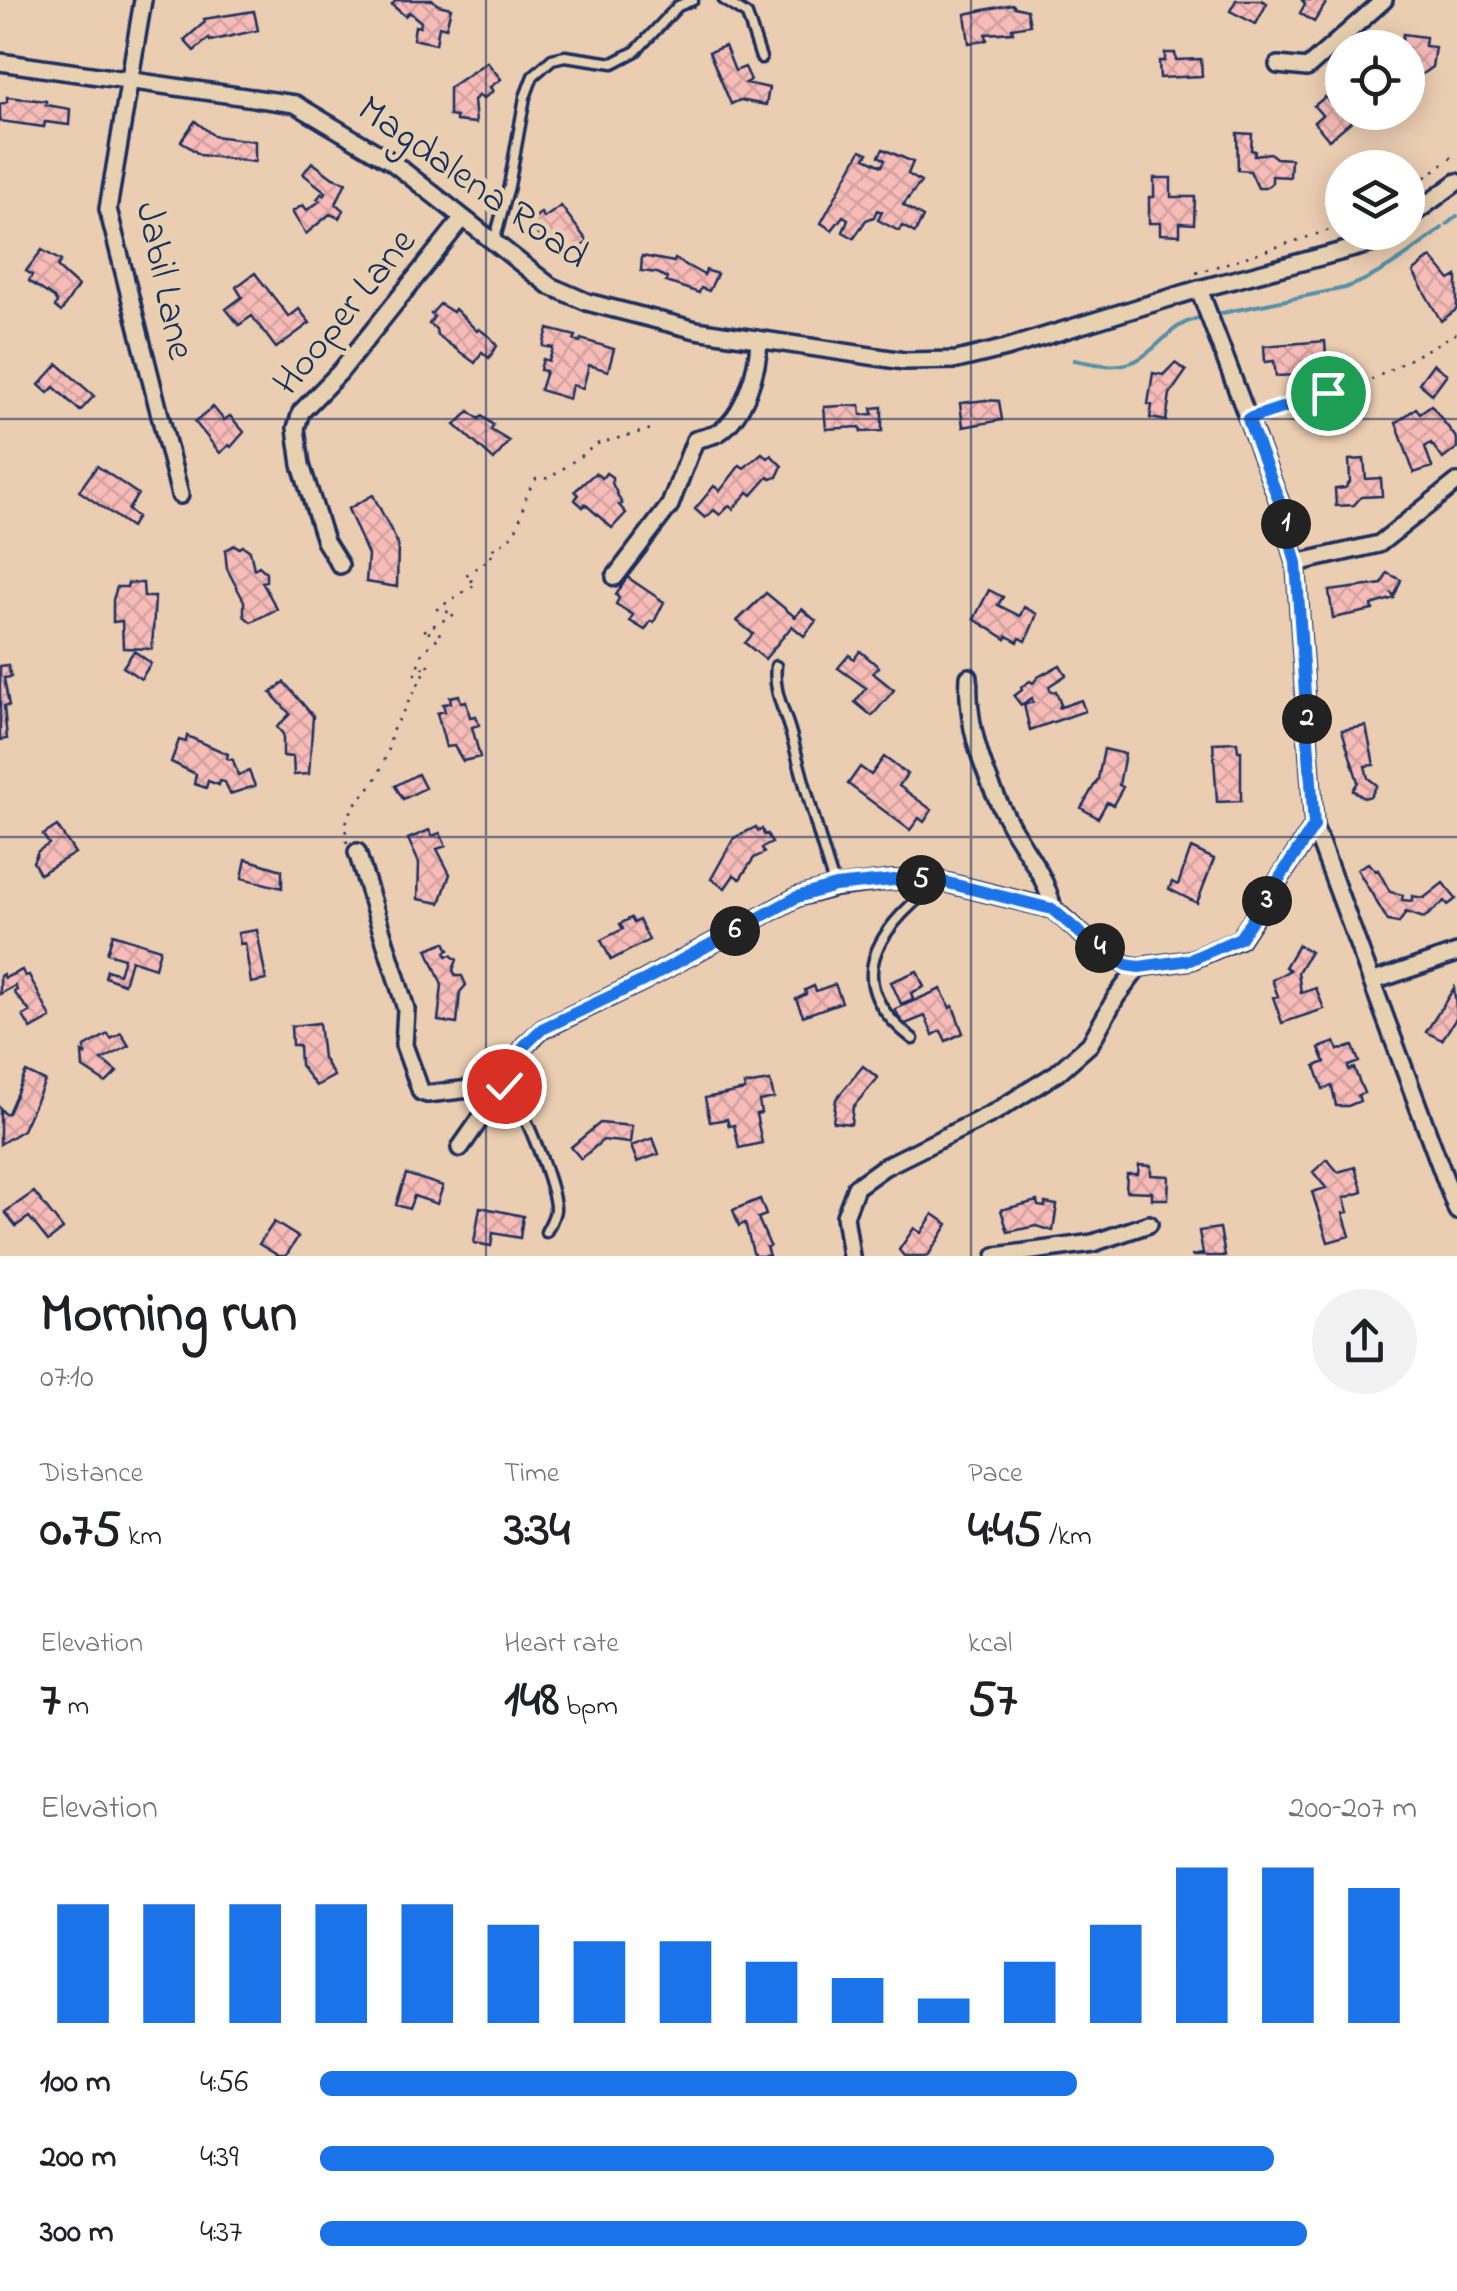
<!DOCTYPE html>
<html lang="en">
<head>
<meta charset="utf-8">
<style>
	:root { --surface:#fff; --page:#f2f2f2; --text:#202124; --muted:#757577; --accent:#1a73e8 }
	body { margin:0; font-family:"Indie Flower",sans-serif; background:var(--page); color:var(--text); height:100vh; display:flex; flex-direction:column; font-size:38px; white-space:nowrap }
	* { box-sizing:border-box; margin:0 }
	p { font-size:32px; color:var(--muted) }
	.icon { flex:none; width:55px; height:55px; fill:none; stroke:currentColor; stroke-width:2; stroke-linecap:round; stroke-linejoin:round }
	.map { position:relative; height:1256px; overflow:hidden }
	.panel { display:flex; flex-direction:column; background:var(--surface); flex:1 }
	.panel>* { flex:none }
	.controls { position:absolute; left:1325px; top:30px; display:grid; gap:20px }
	.controls a { display:grid; place-items:center; width:100px; height:100px; border-radius:50%; background:var(--surface); box-shadow:0 5px 25px #0003; font-size:50px }
	.pin { position:absolute; display:grid; place-items:center; width:85px; height:85px; color:#fff; margin:-42px; border:5px solid #fff; border-radius:50%; box-shadow:0 2px 10px #0007 }
	.km { position:absolute; width:50px; height:50px; margin:-25px; border-radius:50%; background:#222; color:#fff; font-size:28px; line-height:50px; text-align:center }
	.round { display:grid; place-items:center; flex:none; width:105px; height:105px; border-radius:52px; background:var(--page) }
	.headline { display:flex; align-items:center; justify-content:space-between; height:170px; padding:0 40px }
	h1 { font-size:55px; font-weight:800; line-height:75px }
	.stats { display:grid; grid-template-columns:repeat(3,1fr); gap:15px; height:170px; padding:10px 40px }
	.stats div { display:grid; align-content:center }
	.stats b { font-size:50px; font-weight:800 }
	.stats small { font-size:28px; font-weight:400 }
	.stats p { font-size:28px }
	.chart { height:280px; padding:20px 40px }
	.chart p { display:flex; justify-content:space-between }
	.chart svg { width:100%; height:180px; margin-top:10px; stroke:var(--accent); stroke-width:6 }
	ul { padding:0 40px; list-style:none; font-size:32px }
	li { display:grid; grid-template-columns:160px 120px 1fr; align-items:center; height:75px }
	li i { height:25px; border-radius:12px; background:var(--accent) }
	.map>svg:first-child { display:block }
</style>
</head>
<body>
<div class="map">
<svg width="1457" height="1256" viewBox="0 0 1457 1256">
	<defs>
		<pattern id="building-cross-hatch" width="8" height="8" patternUnits="userSpaceOnUse" patternTransform="scale(2.5)"><rect width="8" height="8" fill="#f7bcb7"/><path d="M0 0l8 8M0 8l8-8" fill="none" stroke="#d3a2a0"/></pattern>
	</defs>
	<rect width="100%" height="100%" fill="#ebcdb2"/>
	<filter id="ink" filterUnits="userSpaceOnUse"><feTurbulence type="fractalNoise" baseFrequency=".01" numOctaves="2"/><feDisplacementMap in="SourceGraphic" scale="20" xChannelSelector="R" yChannelSelector="G"/><feConvolveMatrix kernelMatrix="1 2 1 2 8 2 1 2 1" color-interpolation-filters="sRGB"/></filter>
	<g filter="url(#ink)">
		<g fill="none" stroke-linecap="round" stroke-linejoin="round">
			<path stroke="#5790a7" stroke-width="4" d="M1447,224L1457,216
				M1212,315L1345,288C1382,275 1412,252 1442,228
				M1074,360C1094,364 1118,370 1137,360C1164,345 1168,324 1203,317"/>
		</g>
		<path fill="url(#building-cross-hatch)" stroke="#1b2f5e" stroke-width="2.5" d="M396,0H433L438,5L451,8L446,28L439,26L436,44L413,39L415,26L420,27L421,22L409,12L405,16L392,5Z
			M1236,0H1261L1267,3L1256,24L1230,11Z
			M1302,0H1328L1314,22L1300,13L1305,4Z
			M1012,4L1015,7L1027,10L1030,25L1012,28L1013,32L986,34L987,40L969,43L965,14Z
			M254,11L258,30L210,41L209,38L194,51L184,40L205,22L204,19Z
			M1403,34L1426,37L1425,46L1435,47L1432,67L1408,84V48H1401Z
			M725,46L735,71L745,67L751,80L746,83L769,88L766,105L740,100L731,104L709,52Z
			M1165,53H1175L1176,60L1201,59L1202,76L1160,78L1159,61H1165Z
			M487,62L501,79L490,87L493,91L483,99L479,95L474,100L476,123L456,121V117L449,116V88Z
			M1342,91V112L1361,113L1329,140L1314,122L1322,115L1314,106L1325,97L1329,102Z
			M7,97L46,101V105L70,109L69,125L45,122L44,127L0,121V104L7,102Z
			M195,121L214,136L255,141V162L200,155L181,141Z
			M1237,133L1252,134L1251,150L1255,151L1254,155L1270,153L1276,158L1291,159L1290,177L1272,176V183L1266,188H1258L1250,171L1238,170Z
			M883,149L913,162L908,174L921,182L903,205L923,217L915,233L902,226L899,231L878,220L882,212L877,210L874,217L866,220L854,238L843,232L848,219L843,216L832,230L821,223L861,150L868,153L865,158L882,166L885,160L879,156Z
			M312,162L333,178L346,182L336,204L343,210L339,218L330,214L306,234L292,212L303,205L307,210L320,201L317,199L322,193L324,195L326,192L303,174Z
			M1154,178H1171V197H1195L1194,224L1180,223V235L1160,234V223H1149V197H1154Z
			M561,206L588,242L566,259L545,231L539,236L528,222L541,213L544,218Z
			M42,250L61,261L57,267L78,286L61,312L55,307L57,303L54,298L29,281L32,275L26,271Z
			M642,256L674,262L675,259L704,275L706,270L717,274L709,291L701,288L699,293L666,282L667,278L657,273L641,271Z
			M1431,257L1450,280L1457,276V309L1441,321L1413,272Z
			M255,273L289,317L299,309L310,323L276,348L252,316L239,325L226,309L242,297L236,287Z
			M440,304L453,312L455,309L477,331L479,329L490,337L497,346L489,358L482,352L475,363L437,335L436,329L429,324L434,317L431,314Z
			M548,329L576,336L574,340L580,342L581,339L614,349L608,371L589,365L583,388L572,385L569,399L540,390L546,371L540,370L543,359L549,361L553,348L543,346Z
			M1325,341L1327,372L1315,373L1316,379L1299,381L1298,375L1276,376L1274,361L1265,362L1264,346Z
			M1175,363L1186,371L1170,394L1166,421L1150,418L1152,405L1148,404L1153,373L1163,375Z
			M58,364L94,396L80,411L54,387L48,393L39,385Z
			M1433,364L1447,374L1432,394L1419,383Z
			M986,400L999,401L1002,420L963,427L960,403Z
			M860,405L861,415L873,414L872,408L882,407V431L861,432L860,427L826,429L824,407Z
			M1431,405L1457,439V448L1443,459L1431,443L1425,447L1432,467L1414,473L1396,423L1416,408L1420,413Z
			M213,407L224,420L230,416L244,432L231,447L229,445L220,453L195,422Z
			M469,411L479,419L482,416L493,425L491,430L509,441L494,460L455,425Z
			M762,453L768,458L771,455L782,466L777,477L771,479L768,477L752,495L748,492L733,509L729,506L720,515L714,510L705,518L695,509L714,486L720,491L740,465L744,468Z
			M1364,459L1366,479L1381,478L1382,496L1361,497L1354,505L1336,506L1335,489L1345,488L1350,482L1349,460Z
			M97,466L138,494L128,510L137,517L131,527L79,491Z
			M595,473L602,478L606,473L612,477V483L622,504L619,505L626,513L612,528L585,504L583,507L575,500L578,495L575,491Z
			M373,495L398,544L397,587L366,582L368,555L348,509Z
			M235,545L239,548L243,546L250,551L254,569L259,566L266,572V581L262,582L277,609L251,622L244,616V601L227,569L225,550Z
			M1387,573L1401,580L1395,595L1392,594L1394,598L1372,605L1373,610L1333,618L1329,591L1382,584Z
			M627,577L664,602L654,622L651,621L645,630L630,621L633,615L616,604L619,598L616,595Z
			M128,583H143L144,597H155L152,649L123,648L122,621L113,622V600L117,587H127Z
			M989,590L1003,597L998,605L1020,616L1024,607L1037,614L1026,641L1020,638L1018,642L1007,636L1006,639L974,619Z
			M766,593L795,617L802,609L816,621L804,636L792,626L765,659L745,643L753,634L737,621Z
			M134,651L151,663L141,679L123,667Z
			M860,651L879,667L873,673L894,690L872,716L855,702L866,688L838,668L849,655L854,659Z
			M8,665L11,677L4,678L9,706H4L7,739L0,740V666Z
			M1060,665L1066,675L1049,686L1051,692L1056,691L1061,705L1058,708L1081,700L1085,711L1030,730L1024,705L1033,702L1032,698L1021,705L1014,696L1022,690L1021,687L1030,681L1033,683L1038,677Z
			M284,682L313,716L309,774L294,775L293,757L283,756V734L277,727L290,714L271,693Z
			M459,695L461,702L466,701L470,717L476,716L479,725L472,727L480,757L463,761L454,746L446,747L437,713L445,711L443,704L451,703L450,697Z
			M1366,726L1374,765L1365,766L1368,778L1377,785L1371,796L1364,798L1353,790L1358,782L1342,730Z
			M187,736L228,754L227,758L233,760L238,775L249,771L255,786L230,794L225,782L220,781L219,785L208,781L206,788L194,784L196,774L171,762L179,740L186,742Z
			M1237,742L1238,751H1241V801L1217,802L1213,743Z
			M1104,749L1125,754L1119,785L1123,787L1113,805L1107,802L1098,818L1081,808L1098,779Z
			M884,757L907,774L899,786L932,810L924,822L919,818L910,830L848,784L860,767L871,775Z
			M418,774L425,788L403,799L395,786Z
			M57,826L75,853L40,874L33,862L38,851L49,844L43,835Z
			M756,827L758,831L762,829L764,835L767,834L772,843L762,848L764,853L754,858L740,879L734,875L725,888L711,879L734,838Z
			M429,830L432,836L440,833L446,846L437,849L450,874L440,903L418,899L419,863L408,839Z
			M1191,848L1214,859L1197,903L1169,889L1172,882L1178,885Z
			M246,859L282,870V888L242,878Z
			M1368,863L1376,871L1378,870L1390,892L1403,895L1402,900L1412,901V896L1424,898L1443,883L1456,899L1448,905L1445,901L1424,918L1406,912L1399,923L1388,921L1357,869Z
			M631,918L634,923L639,920L649,940L611,960L601,940L623,929L620,924Z
			M257,930L266,980L251,983L245,943L240,944L238,933Z
			M113,934L160,949L155,968L131,960L124,984L105,977L107,970L119,974L124,958L107,953Z
			M445,942L449,950L445,952L447,956L451,955L457,960L453,970L456,976H462L466,985L460,992L457,1024L438,1021L442,985L427,949Z
			M1298,945L1310,952L1298,972L1301,993L1316,988L1324,1009L1282,1023L1273,997L1278,996L1272,980L1290,970L1285,967Z
			M22,970L25,976L29,975L51,1018L31,1029L23,1016L30,1012L14,992L17,990L15,986L0,994V976L3,974L5,978Z
			M917,971L924,987L911,993L913,999L901,1004L891,982Z
			M835,984L842,1002L803,1016L796,999L806,994L805,990L814,986L816,991Z
			M1454,988L1457,1017L1442,1040L1426,1032Z
			M941,989L950,1008L953,1006L963,1033L946,1041L941,1031L933,1035L925,1016L903,1025L895,1009Z
			M319,1023L323,1058L334,1076L316,1086L300,1065L299,1045H292L291,1026Z
			M121,1033L129,1046L102,1060L117,1072L106,1083L83,1068L82,1052L85,1054V1047L108,1034L111,1039Z
			M1335,1042L1338,1050L1353,1046L1359,1062L1348,1066L1349,1070L1354,1068L1364,1093L1358,1095L1360,1101L1348,1106H1336L1332,1086L1323,1089L1315,1066L1325,1062L1319,1048Z
			M863,1066L878,1078L853,1107L851,1124L833,1122L836,1099Z
			M26,1072L45,1081L23,1130L0,1144V1108L5,1114L8,1113Z
			M770,1081L774,1098L759,1101L761,1113L756,1114L762,1143L739,1148L734,1125L729,1126L727,1119L710,1122L705,1098L745,1090L744,1085Z
			M600,1123L632,1126L630,1143L603,1140L581,1159L571,1147Z
			M653,1138L659,1154L637,1162L631,1146Z
			M1327,1159L1338,1172L1355,1167L1363,1192L1344,1198L1348,1212L1343,1213L1350,1236L1328,1242L1312,1192L1326,1188L1313,1172Z
			M1139,1165L1151,1166V1175L1169,1176L1168,1199H1152V1192L1126,1191L1127,1174H1138Z
			M406,1174L443,1186L437,1204L414,1196L409,1209L396,1205Z
			M34,1192L63,1229L48,1241L29,1217L16,1226L5,1212Z
			M760,1199L766,1215L758,1218L770,1246L766,1247L769,1256H754L745,1223L739,1226L733,1210Z
			M1037,1201L1038,1206L1045,1207V1203L1057,1205L1053,1231L1036,1226L1008,1232L1001,1210Z
			M480,1207L523,1216L520,1238L493,1233L491,1246L474,1243Z
			M933,1214L948,1224L928,1256H904L899,1250L914,1228L921,1233Z
			M274,1222L298,1237L286,1256H279L259,1244Z
			M1220,1228L1225,1256H1191L1203,1254L1199,1231Z"/>
		<g fill="none" stroke-linecap="round" stroke-linejoin="round">
			<g stroke="#1b2f5e" stroke-width="15">
				<path id="service" d="M724,0L747,15L761,58
					M494,242L509,186L525,97L533,76L552,59L565,56L613,63L636,51L678,6L693,0
					M776,666C773,692 784,709 791,734C805,785 818,836 835,887
					M913,1039C839,983 876,930 936,884
					M504,1085C520,1095 557,1191 555,1210C554,1218 549,1226 546,1232"/>
			</g>
			<g stroke="#1b2f5e" stroke-width="22">
				<path id="minor" d="M143,0L108,209L180,495
					M0,62L295,104L392,162L550,286L587,302L696,330L904,361L957,360L1006,348L1199,289L1373,243L1388,232
					M1278,65L1307,68L1384,0
					M1408,218L1457,182
					M1199,289L1281,506L1296,563L1314,826L1457,1211
					M1296,563L1379,544L1457,482
					M340,565L325,541L301,465L296,428L301,412L340,372L463,218
					M615,577L670,505L695,440C702,438 712,436 718,433C745,416 758,369 759,340
					M969,677C966,728 986,781 1011,826C1028,856 1045,874 1053,909
					M357,852L406,1009L404,1045L421,1092L427,1094L504,1085
					M1374,981L1457,953
					M460,1148L504,1085L525,1045L543,1029L643,981L797,897L835,887L894,880L940,881L1053,909L1086,938L1126,965L1139,967
					M851,1256L845,1216L856,1187L884,1167L995,1112L1057,1073L1090,1044L1116,997L1139,967L1191,960L1240,939L1314,826
					M996,1256L1093,1243L1149,1224"/>
			</g>
			<path stroke="#1b2f5e" stroke-width="2.5" stroke-dasharray="2.5 8" stroke-linecap="butt" d="M1408,190L1457,153
				M1196,273L1342,226
				M1261,415L1375,378L1457,333
				M347,843L345,825L354,805L375,782L389,749L391,733L430,663L415,674L422,653L442,634L422,632L455,614L437,609L476,584L465,576L492,557L489,551C532,530 513,511 536,479L550,478L597,444L655,428"/>
			<use href="#service" stroke="#e8d1b1" stroke-width="8"/>
			<use href="#minor" stroke="#e8d1b1" stroke-width="15"/>
		</g>
	</g>
	<g fill="none" stroke-linecap="round" stroke-linejoin="round" filter="url(#ink)">
		<g stroke="#fff" stroke-width="20">
			<path id="route" d="M504,1086L525,1045L542,1029L643,981L797,897L835,886L894,880L940,881L1052,909L1086,938L1126,965L1139,967L1190,960L1240,938L1314,826L1296,563L1281,506L1248,419L1328,393"/>
		</g>
		<use href="#route" stroke="#1a73e8" stroke-width="12"/>
	</g>
	<path fill="none" stroke="#1b2f5e" stroke-width="2.5" stroke-opacity="0.55" d="M486,0V1256M971,0V1256M0,419H1457M0,837H1457"/>
	<g text-anchor="middle" dominant-baseline="central" stroke-width="9" stroke-linejoin="round" paint-order="stroke">
		<g font-size="40" fill="#1b2f5e" stroke="#e8d1b1">
			<text transform="translate(472 184) rotate(35)">Magdalena Road</text>
			<text transform="translate(163 281) rotate(78)">Jabil Lane</text>
			<text transform="translate(346 313) rotate(-51)">Hooper Lane</text>
		</g>
	</g>
</svg>
<div class="controls">
<a><svg class="icon" aria-label="locate" viewBox="0 0 24 24"><circle cx="12" cy="12" r="6"/><path d="M12 2v4M12 18v4M2 12h4M18 12h4"/></svg></a>
<a><svg class="icon" aria-label="layers" viewBox="0 0 24 24"><path d="M12 4l9 5-9 5-9-5zM3 14l9 5 9-5"/></svg></a>
</div>
<div class="pin" style="left:1328px;top:393px;background:#1e9e55"><svg class="icon" aria-label="arrive" viewBox="0 0 24 24"><path d="M6 21V4h12l-3 4 3 4H6"/></svg></div>
<div class="pin" style="left:504px;top:1086px;background:#d93025"><svg class="icon" aria-label="check" viewBox="0 0 24 24"><path d="M5 12l5 5 9-10"/></svg></div>
<b class="km" style="left:1286px;top:524px">1</b>
<b class="km" style="left:1307px;top:719px">2</b>
<b class="km" style="left:1267px;top:901px">3</b>
<b class="km" style="left:1100px;top:948px">4</b>
<b class="km" style="left:921px;top:880px">5</b>
<b class="km" style="left:735px;top:931px">6</b>
</div>
<section class="panel">
<div class="headline"><div><h1>Morning run</h1><p>07:10</p></div><a class="round"><svg class="icon" aria-label="share" viewBox="0 0 24 24"><path d="M12 15V3M7 8l5-5 5 5M5 13v7h14v-7"/></svg></a></div>
<div class="stats">
<div><p>Distance</p><b>0.75<small> km</small></b></div>
<div><p>Time</p><b>3:34</b></div>
<div><p>Pace</p><b>4:45<small> /km</small></b></div>
</div>
<div class="stats">
<div><p>Elevation</p><b>7<small> m</small></b></div>
<div><p>Heart rate</p><b>148<small> bpm</small></b></div>
<div><p>kcal</p><b>57</b></div>
</div>
<div class="chart"><p><span>Elevation</span>200–207 m</p>
<svg viewBox="0 0 160 44" preserveAspectRatio="none"><path d="M5 44V15M15 44V15M25 44V15M35 44V15M45 44V15M55 44V20M65 44V24M75 44V24M85 44V29M95 44V33M105 44V38M115 44V29M125 44V20M135 44V6M145 44V6M155 44V11"/></svg>
</div>
<ul>
<li><b>100 m</b>4:56<i style="width:69%"></i></li>
<li><b>200 m</b>4:39<i style="width:87%"></i></li>
<li><b>300 m</b>4:37<i style="width:90%"></i></li>
</ul>
</section>
</body>
</html>
